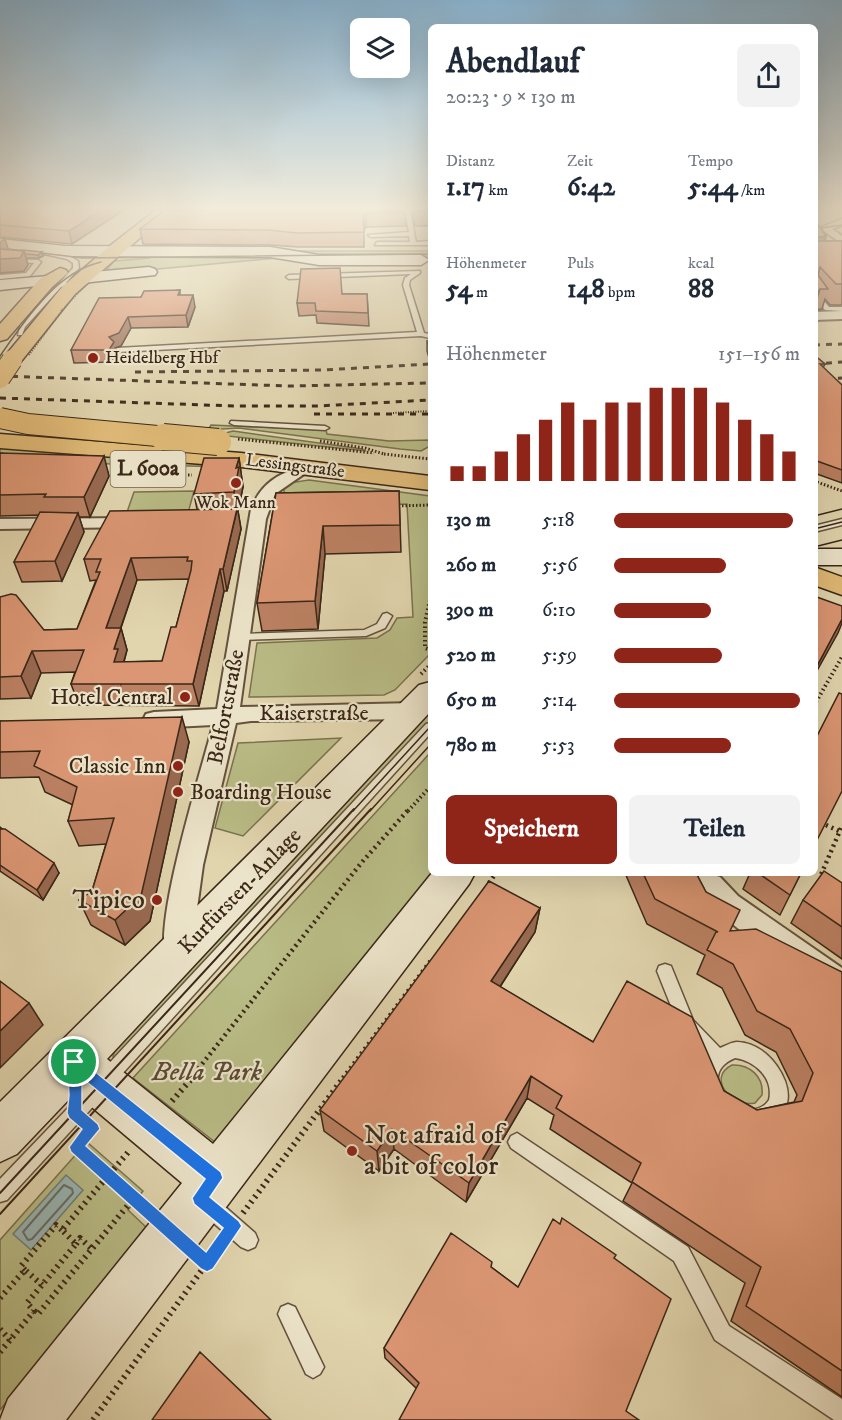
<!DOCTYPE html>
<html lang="de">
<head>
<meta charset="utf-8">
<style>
	:root { --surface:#fff; --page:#f2f2f3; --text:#1f2937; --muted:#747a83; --accent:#8f2418 }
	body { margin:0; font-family:"IM FELL DW Pica",serif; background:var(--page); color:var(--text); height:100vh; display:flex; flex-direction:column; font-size:22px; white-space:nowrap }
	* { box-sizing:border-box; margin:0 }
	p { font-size:20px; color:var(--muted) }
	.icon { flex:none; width:33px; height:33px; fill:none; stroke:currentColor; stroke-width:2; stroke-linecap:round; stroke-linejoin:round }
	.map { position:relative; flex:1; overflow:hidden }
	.details { position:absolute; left:428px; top:24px; width:390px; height:852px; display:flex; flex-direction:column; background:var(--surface); border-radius:9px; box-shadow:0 6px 24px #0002 }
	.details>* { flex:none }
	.controls { position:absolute; left:350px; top:18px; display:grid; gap:12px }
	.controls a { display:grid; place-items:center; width:60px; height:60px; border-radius:9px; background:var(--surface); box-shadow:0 6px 24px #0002; font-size:30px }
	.pin { position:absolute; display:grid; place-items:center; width:51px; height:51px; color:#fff; margin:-26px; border:3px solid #fff; border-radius:50%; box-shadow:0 2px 6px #0007 }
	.round { display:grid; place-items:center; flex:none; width:63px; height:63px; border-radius:9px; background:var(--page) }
	.summary { display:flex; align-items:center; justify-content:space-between; height:102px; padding:0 18px }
	h1 { font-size:33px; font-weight:700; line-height:45px }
	.metrics { display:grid; grid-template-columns:repeat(3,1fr); gap:9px; height:102px; padding:6px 18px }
	.metrics div { display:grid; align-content:center }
	.metrics b { font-size:26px; font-weight:700 }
	.metrics small { font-size:16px; font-weight:400 }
	.metrics p { font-size:16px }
	.chart { height:168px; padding:12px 18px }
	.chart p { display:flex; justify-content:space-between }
	.chart svg { width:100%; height:108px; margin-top:6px; stroke:var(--accent); stroke-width:6 }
	.button { display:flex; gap:12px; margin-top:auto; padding:12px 18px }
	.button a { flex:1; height:69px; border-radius:9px; background:var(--accent); color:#fff; font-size:24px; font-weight:700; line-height:69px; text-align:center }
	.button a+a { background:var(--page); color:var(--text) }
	ul { padding:0 18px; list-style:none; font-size:20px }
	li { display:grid; grid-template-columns:96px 72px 1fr; align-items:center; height:45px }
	li i { height:15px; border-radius:8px; background:var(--accent) }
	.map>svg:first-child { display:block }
</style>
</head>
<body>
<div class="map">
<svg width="842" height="1420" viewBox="0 0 842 1420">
	<rect width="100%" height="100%" fill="#e1d5ae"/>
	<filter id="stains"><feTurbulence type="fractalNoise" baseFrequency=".00333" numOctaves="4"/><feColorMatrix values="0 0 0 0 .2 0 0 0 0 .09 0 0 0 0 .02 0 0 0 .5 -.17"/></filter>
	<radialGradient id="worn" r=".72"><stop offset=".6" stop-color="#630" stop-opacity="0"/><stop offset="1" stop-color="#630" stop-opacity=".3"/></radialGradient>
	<path fill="#b9bc86" stroke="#7a724f" stroke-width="1.5" d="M284,251H430V256L312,258Z
		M152,255L289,257L103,274L114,261L150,258Z
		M211,425L326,430L327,434L389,441L430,440V446L421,451L400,449L239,428L222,429L213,433L208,430Z
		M233,431L362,449L366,451L218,435Z
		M0,447L263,468L0,461Z
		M309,480L430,496V654L395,690L384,695L249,697L257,643L377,638L390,630L397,618L413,617L407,504L289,508L282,484Z
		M194,491L188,513L126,515L134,492Z
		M430,706V723L114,1062L113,1056L116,1048L243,914L368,771Z
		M341,738L243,836L215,828L238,743Z
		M430,753L432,873L215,1142L133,1078Z
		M732,1065C750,1064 764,1077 762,1095L755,1103C732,1108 706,1078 732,1065Z
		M87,1142L143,1191L128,1210L147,1228L0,1410V1240Z"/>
	<path fill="#98b6b5" stroke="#727d76" stroke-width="1.5" d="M66,1175L83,1190L31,1250L13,1234Z"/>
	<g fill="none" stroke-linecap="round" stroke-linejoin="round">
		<path stroke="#696e66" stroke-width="2" d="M64,1185L72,1189L73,1193L32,1239L28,1240L23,1232Z"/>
		<g stroke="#64523e" stroke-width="3">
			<path id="lane" d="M405,210H410L416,242L430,241V245H375L377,242H410L409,236L371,237L368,235L409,232Z
				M46,251L71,257L78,261L79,268L66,283H69V285L61,287L25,327L22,335H18L20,326L73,268V263L67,259L44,254Z
				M9,259L38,260L41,262L30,276L0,279V275L26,273L34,263L11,262Z
				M420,271V273L410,280L409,285L424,333L430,334V338L421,336L117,352L114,350L117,348L417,332L403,285L405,278L411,274L289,279L286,277L289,275Z
				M814,289L829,307H842V311L825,310L814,296Z
				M231,421L325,426L329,428L325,430L234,425L230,423Z
				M842,519V525L814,532V526Z
				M387,613L392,616L385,628L366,636L240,640L235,637L240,634L364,630L377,624L383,614Z
				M430,723V734L113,1084L107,1087L101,1084L98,1078L101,1072L426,724Z
				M691,873H707L717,885L715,889C705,893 695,882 691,873Z
				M665,964L671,966L693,1020L720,1048C725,1046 732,1042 737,1042C760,1043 777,1061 785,1081C804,1133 722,1145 703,1089C700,1078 700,1068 707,1058L681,1031L657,971L659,966ZM735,1058C755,1061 774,1078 769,1100C748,1131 689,1077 735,1058Z
				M96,1082L102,1085L105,1091L102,1097L7,1200L0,1202V1179L90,1085Z
				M517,1133L688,1247L729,1326L842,1399V1420H834L715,1340L674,1261L511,1148L508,1142L511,1136Z
				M208,1196L215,1198L255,1233L258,1240L255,1247L248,1250L241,1247L201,1212L199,1205L201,1198Z
				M288,1304L295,1307L324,1367L320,1374L313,1378L306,1374L278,1314L281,1307Z"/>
		</g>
		<g stroke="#64523e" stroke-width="4">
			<path id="street" d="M842,219V225L832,229L842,236V244L820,228Z
				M842,311V319L814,320V312Z
				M296,469L304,474L275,494L266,519L240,707L413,703L421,705L424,711L421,717L413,719L251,721L236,723L203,865L191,952L187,961L177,965L167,961C151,928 202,769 213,725L154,728L146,726L143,720L146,714L154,712L217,709L251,509C259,488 274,475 296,469Z
				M133,518L139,519L142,523L139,527L0,529V519Z
				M710,874L720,877L738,896L842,968V999L831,995C798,971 713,918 696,885L700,877Z"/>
		</g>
		<g stroke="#3a2718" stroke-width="3">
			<path id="secondary" d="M0,239L65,246L270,247L319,255H421L429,260L421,265H319L270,257L65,256L0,249Z
				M149,267L155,269L157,272L155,275L82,283L74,278L82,273Z
				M49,276L55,278L57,281L55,284L0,290V280Z
				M814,549H842V565H814Z
				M430,682V712L107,1059L213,1144L432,873H475L469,884L66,1420H0L8,1399L182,1183L75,1093L17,1154L0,1162V1102L419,685Z"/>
		</g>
		<g stroke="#3a2718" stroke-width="3">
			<path id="primary" d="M156,210H172L75,294L19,364H5L2,360L5,356L63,286L111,245Z
				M60,268L66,270L68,273L52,287L7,339L0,341V324L40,279Z
				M0,434L241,453L430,476V490L241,467L0,448Z
				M814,567L842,577V595L814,585Z"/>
		</g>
		<path stroke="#3a2718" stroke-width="2" stroke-dasharray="1 1.5" stroke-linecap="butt" d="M393,413L430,411"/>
		<path stroke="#3a2718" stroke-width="3" stroke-dasharray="1.5 2" stroke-linecap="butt" d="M238,439L374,453
			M320,441L365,448L384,454
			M384,454L430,459
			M104,473L192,475
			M814,481L842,491
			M395,506L430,505
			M430,571V602"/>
		<path stroke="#3a2718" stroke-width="4" stroke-dasharray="1.5 3" stroke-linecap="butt" d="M430,600L425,622V648L430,650
			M421,674L430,665
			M816,702L842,657
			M408,811L430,787"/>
		<path stroke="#3a2718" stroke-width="4.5" stroke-dasharray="2 4" stroke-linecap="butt" d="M826,825L841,832
			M822,879L820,877L842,826
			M489,883L496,873
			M191,1078L362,862L409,809
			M343,1078L432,959"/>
		<path stroke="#3a2718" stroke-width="6" stroke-dasharray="2 4.5" stroke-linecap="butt" d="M172,1101L193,1077
			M88,1124L93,1129L76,1147L147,1210
			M243,1213L344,1077
			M76,1244L80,1238L92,1249
			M25,1270L21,1266L56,1225L62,1230
			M0,1298L25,1270L42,1285
			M34,1311L38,1314L134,1198
			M0,1329L10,1340
			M0,1352L34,1311L27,1303L76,1244L62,1230L130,1150
			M93,1420L223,1241"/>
		<use href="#lane" fill="#ece4ca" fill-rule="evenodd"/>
		<use href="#street" fill="#ece4ca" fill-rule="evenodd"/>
		<use href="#secondary" fill="#ece4ca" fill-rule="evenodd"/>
		<use href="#primary" fill="#e0ba77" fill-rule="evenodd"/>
		<path stroke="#3a2718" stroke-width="1.5" d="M814,229L842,225
			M0,248L83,258L430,254
			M0,356C25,320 56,272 101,262
			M814,516L842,509
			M814,529L842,522
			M814,547L842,540
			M353,811L430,727
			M370,811L430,745"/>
		<path stroke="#3a2718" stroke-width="2" d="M0,1193L354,809
			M0,1214L371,809"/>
		<path stroke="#3a2718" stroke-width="3" stroke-dasharray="6 6" stroke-linecap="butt" d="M814,345L842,344
			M814,364L842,362
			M135,372L322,370L430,364
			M0,376L289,386L430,383
			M814,380L842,378
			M0,398L235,406H317L430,400
			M314,414H430"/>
		<g stroke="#3a2718" stroke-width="22" stroke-linecap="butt">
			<path id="primary-bridge-far1" d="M0,378L12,360
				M0,418L28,424L179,438"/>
		</g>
		<g stroke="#3a2718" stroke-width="28" stroke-linecap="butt">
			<path id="primary-bridge" d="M163,437L218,442"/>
		</g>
		<path stroke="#3a2718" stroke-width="1.5" stroke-dasharray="1 1.5" stroke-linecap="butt" d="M61,311L87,284"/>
		<path stroke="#3a2718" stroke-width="2" stroke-dasharray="1 1.5" stroke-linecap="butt" d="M29,355L63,309"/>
		<use href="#primary-bridge-far1" stroke="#e0ba77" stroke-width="20"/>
		<use href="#primary-bridge" stroke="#e0ba77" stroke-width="26"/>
	</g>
	<path fill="#bc8163" stroke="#3a2718" stroke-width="1.5" fill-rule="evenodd" d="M0,210H124L72,244L0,237Z
		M165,210L405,212L406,226L366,227L364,230V247H298L270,245L143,244L140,229Z
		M412,210H430V226H415Z
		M814,219L826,236L825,241H842V305H830L825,299L822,309L814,310Z
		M5,239L8,250L42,252L43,256L39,258H26L28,265L24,271L0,273Z
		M180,290V295L195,307L188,327L131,328L121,346L115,348L117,354L112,362L74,363L71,350L141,297Z
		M342,294H367L369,326L317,323L316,315L299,316L297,303Z
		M430,340V370L429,366V358L427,351V341Z
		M814,355L825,364L823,368L842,385V483L814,473Z
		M0,453L109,476L90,517H79L84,532L62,581L22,582L14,562L39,515L0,516Z
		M239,458L243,487L238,511L241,529L227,591H224L199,706L79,705L71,684L75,672L41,673L31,698L0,699V597L44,630L77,629L96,580L90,581L84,559L197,509L194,494ZM189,579L176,627L162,661L124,662L127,650L121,628L137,580Z
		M399,491L401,552L325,554L318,629L262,631L257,603L276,493Z
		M0,721L189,742L150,921L125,945L91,925L79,900L92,891L106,844L79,846L68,821L73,805L45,792L39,777L0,778Z
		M0,827L59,873L43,900L0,871Z
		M625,873H696L706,892L731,931L842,972V1397L731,1321L745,1283L623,1201L632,1183L550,1129L554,1115L527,1098L466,1202L394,1149L379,1171L324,1131L320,1110L540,908L535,932L500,987L593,1042L724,1091L757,1110L794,1102L797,1095L776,1052L745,1035L722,988L697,974L705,955L647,924Z
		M750,873H801L780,915L743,889Z
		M842,883V959L791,923L803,900Z
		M614,1258L626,1411L416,1388L385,1358L384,1348L491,1267L518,1287Z"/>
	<path fill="#996950" stroke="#3a2718" stroke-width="1.5" d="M102,210H124L72,244L69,231Z
		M366,213V227L364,230L363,215Z
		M826,236L824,245L814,246V238Z
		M5,239L9,252L0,257V242Z
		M24,251L28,265L24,271L0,273V259Z
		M42,252L43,256L39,258L38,255Z
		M820,289L814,308V304L818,292Z
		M193,295L195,307L188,327L186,315Z
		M128,317L131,328L121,346L115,348L117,354L112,362L109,350V337Z
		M104,456L109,476L90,517L84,497Z
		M239,458L243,487L238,511L241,529L227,591L223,569L237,510L234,492L236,468Z
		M78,513L84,532L62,581L55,561Z
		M323,526L325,554L318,629L315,601Z
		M131,558L137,580L113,650L106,628Z
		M220,569L224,591L199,706L193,684Z
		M842,619V623L838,633L814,676V672L817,666Z
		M121,628L127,650L123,664L125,671L121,684L114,662V649Z
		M32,651L41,673L31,698L21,676Z
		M182,717L189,742L150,921L125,945L115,920Z
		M54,863L59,873L43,900L37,890Z
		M540,908L535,932L488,1005L491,981Z
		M29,1003L43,1025L0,1068V1031Z
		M531,1076L527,1098L466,1202L469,1183Z
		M392,1129L394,1149L379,1171L377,1151Z"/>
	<path fill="#db9673" stroke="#3a2718" stroke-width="1.5" fill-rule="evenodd" d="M0,210H102L69,231L0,225Z
		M165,210H405V212L366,213L363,215L364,232L297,233L268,230L140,229Z
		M415,210H430V211L415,212Z
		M814,219L826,236L814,238Z
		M814,241H842V284H836L820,267L818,275L828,289H820L818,292L814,289Z
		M0,249L24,251L20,258L0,259Z
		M22,250L42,252L38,255L25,254L24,251H20Z
		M340,268L342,294H367L368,313L316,311L315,303H297L301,269Z
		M180,290L178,295H193L186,315L128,317L119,333L109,337L114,342L109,350H71L99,298L141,297L144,291Z
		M430,340V351L427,341Z
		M814,355L825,364H820L842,385V470L814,460Z
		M0,453L104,456L84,497H44L46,494L0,495Z
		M204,458H239L236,468L239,467L234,492L194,494Z
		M399,491L400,525L323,526L315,601L257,603L276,493Z
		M237,509L223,569H220L193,684H71L84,650L32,651L21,676L0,677V597L11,594L16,595L44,630L77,629L100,572H96L101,559H84L110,511ZM188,557L187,561H192L191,570L176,627H171L162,661L114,662L118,649H114L121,628H106L131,558Z
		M40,512L78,513L55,561L14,562Z
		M814,596L842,606V619L817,666L814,665Z
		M839,693L842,694V791L814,846V742Z
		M182,717L141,896L115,920L79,900L92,891L114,818L68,821L77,787L34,766L40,751L0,752V721Z
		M0,829H5L54,863L37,890L0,865Z
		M824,871L842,883V927L803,900Z
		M643,873H696L706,892L740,910L730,931L756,929L842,972V1371L746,1306L761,1267L632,1182L641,1163L556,1108L562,1096L531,1076L469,1183L392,1129L377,1151L320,1110L489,881L540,908L491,981L593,1042L627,981L692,1017L724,1091L757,1110L802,1101L813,1073L790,1029L757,1011L733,964L707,950L716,932H718L655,899Z
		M758,873H801L790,895Z
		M0,981L29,1003L0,1031Z
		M562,1218L616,1255L614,1258L671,1299L626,1411L639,1420H399L419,1383L384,1348L451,1233L492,1262L491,1267L518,1287L553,1219L560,1224Z
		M200,1352L271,1420H152Z"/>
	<linearGradient id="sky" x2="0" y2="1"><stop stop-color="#88b5d4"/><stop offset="0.51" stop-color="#f2ecdb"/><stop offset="1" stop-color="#f2ecdb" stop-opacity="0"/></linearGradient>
	<rect width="842" height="409" fill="url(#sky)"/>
	<path fill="#1a73e8" stroke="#fff" stroke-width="1.5" fill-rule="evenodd" d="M74,1055L221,1172L223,1178L210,1197L239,1221L242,1226L213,1269L207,1272L201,1269L71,1152L69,1147L82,1129L69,1118L67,1113L69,1095L67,1062L69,1057ZM82,1078L205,1179L192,1198L194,1204L223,1228L206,1252L86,1146L100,1129L98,1124L82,1110Z"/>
	<g fill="#8f2418" stroke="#ece4ca" stroke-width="2">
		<circle cx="93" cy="358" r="6"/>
		<circle cx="236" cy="483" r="6"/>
		<circle cx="185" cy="697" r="6"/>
		<circle cx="178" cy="766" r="6"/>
		<circle cx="178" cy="792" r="6"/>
		<circle cx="157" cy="900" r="6"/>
		<circle cx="352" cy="1151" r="6"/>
	</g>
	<g text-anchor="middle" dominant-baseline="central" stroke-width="4.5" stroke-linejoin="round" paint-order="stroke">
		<g font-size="18" fill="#3a2718" stroke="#ece4ca" text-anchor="start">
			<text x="105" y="358">Heidelberg Hbf</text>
			<text x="236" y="503" text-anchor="middle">Wok Mann</text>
		</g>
		<g font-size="18" fill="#3a2718" stroke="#ece4ca">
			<text transform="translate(295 466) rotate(7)">Lessingstraße</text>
		</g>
		<rect fill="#ece4ca" stroke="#6f604d" stroke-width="1.5" x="110.5" y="451" width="75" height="36" rx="4.5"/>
		<g font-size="21" font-weight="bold" fill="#3a2718">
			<text x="148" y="469">L 600a</text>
		</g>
		<g font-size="22" fill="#3a2718" stroke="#ece4ca" text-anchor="end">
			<text x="173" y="697">Hotel Central</text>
			<text x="166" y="766">Classic Inn</text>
			<text x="190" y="792" text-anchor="start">Boarding House</text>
		</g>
		<g font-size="22" fill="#3a2718" stroke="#ece4ca">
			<text transform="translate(226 707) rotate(-79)">Belfortstraße</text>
			<text x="314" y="713">Kaiserstraße</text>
			<text transform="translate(240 891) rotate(-46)">Kurfürsten-Anlage</text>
		</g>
		<g font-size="27" fill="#3a2718" stroke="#ece4ca" text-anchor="end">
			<text x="145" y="900">Tipico</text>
			<text x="364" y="1135" text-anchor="start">Not afraid of<tspan x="364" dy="31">a bit of color</tspan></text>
		</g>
		<g font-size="27" font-style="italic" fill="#5a4c34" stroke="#ece4ca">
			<text x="207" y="1072">Bella Park</text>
		</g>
	</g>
	<rect width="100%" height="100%" filter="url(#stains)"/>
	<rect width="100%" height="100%" fill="url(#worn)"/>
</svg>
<div class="controls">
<a><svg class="icon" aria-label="layers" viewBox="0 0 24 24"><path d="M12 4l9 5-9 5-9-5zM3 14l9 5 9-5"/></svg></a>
</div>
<div class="pin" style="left:74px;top:1062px;background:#1e9e55"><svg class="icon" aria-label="arrive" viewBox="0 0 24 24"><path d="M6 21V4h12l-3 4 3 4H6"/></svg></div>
<section class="details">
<div class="summary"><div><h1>Abendlauf</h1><p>20:23 · 9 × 130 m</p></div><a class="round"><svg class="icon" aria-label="share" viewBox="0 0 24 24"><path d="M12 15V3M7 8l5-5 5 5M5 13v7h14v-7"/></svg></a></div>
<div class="metrics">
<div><p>Distanz</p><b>1.17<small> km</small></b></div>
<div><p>Zeit</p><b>6:42</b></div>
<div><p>Tempo</p><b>5:44<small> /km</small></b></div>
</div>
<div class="metrics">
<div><p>Höhenmeter</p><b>54<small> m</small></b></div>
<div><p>Puls</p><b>148<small> bpm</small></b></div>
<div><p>kcal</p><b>88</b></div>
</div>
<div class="chart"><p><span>Höhenmeter</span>151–156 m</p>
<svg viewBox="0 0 160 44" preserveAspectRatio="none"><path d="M5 44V38M15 44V38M25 44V32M35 44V25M45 44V19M55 44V12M65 44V19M75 44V12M85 44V12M95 44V6M105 44V6M115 44V6M125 44V12M135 44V19M145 44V25M155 44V32"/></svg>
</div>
<ul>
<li><b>130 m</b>5:18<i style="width:96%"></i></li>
<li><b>260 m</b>5:56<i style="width:60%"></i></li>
<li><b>390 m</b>6:10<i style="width:52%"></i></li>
<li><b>520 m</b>5:59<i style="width:58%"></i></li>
<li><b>650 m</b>5:14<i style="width:100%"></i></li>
<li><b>780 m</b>5:53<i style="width:63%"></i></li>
</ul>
<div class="button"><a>Speichern</a><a>Teilen</a></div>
</section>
</div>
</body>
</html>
